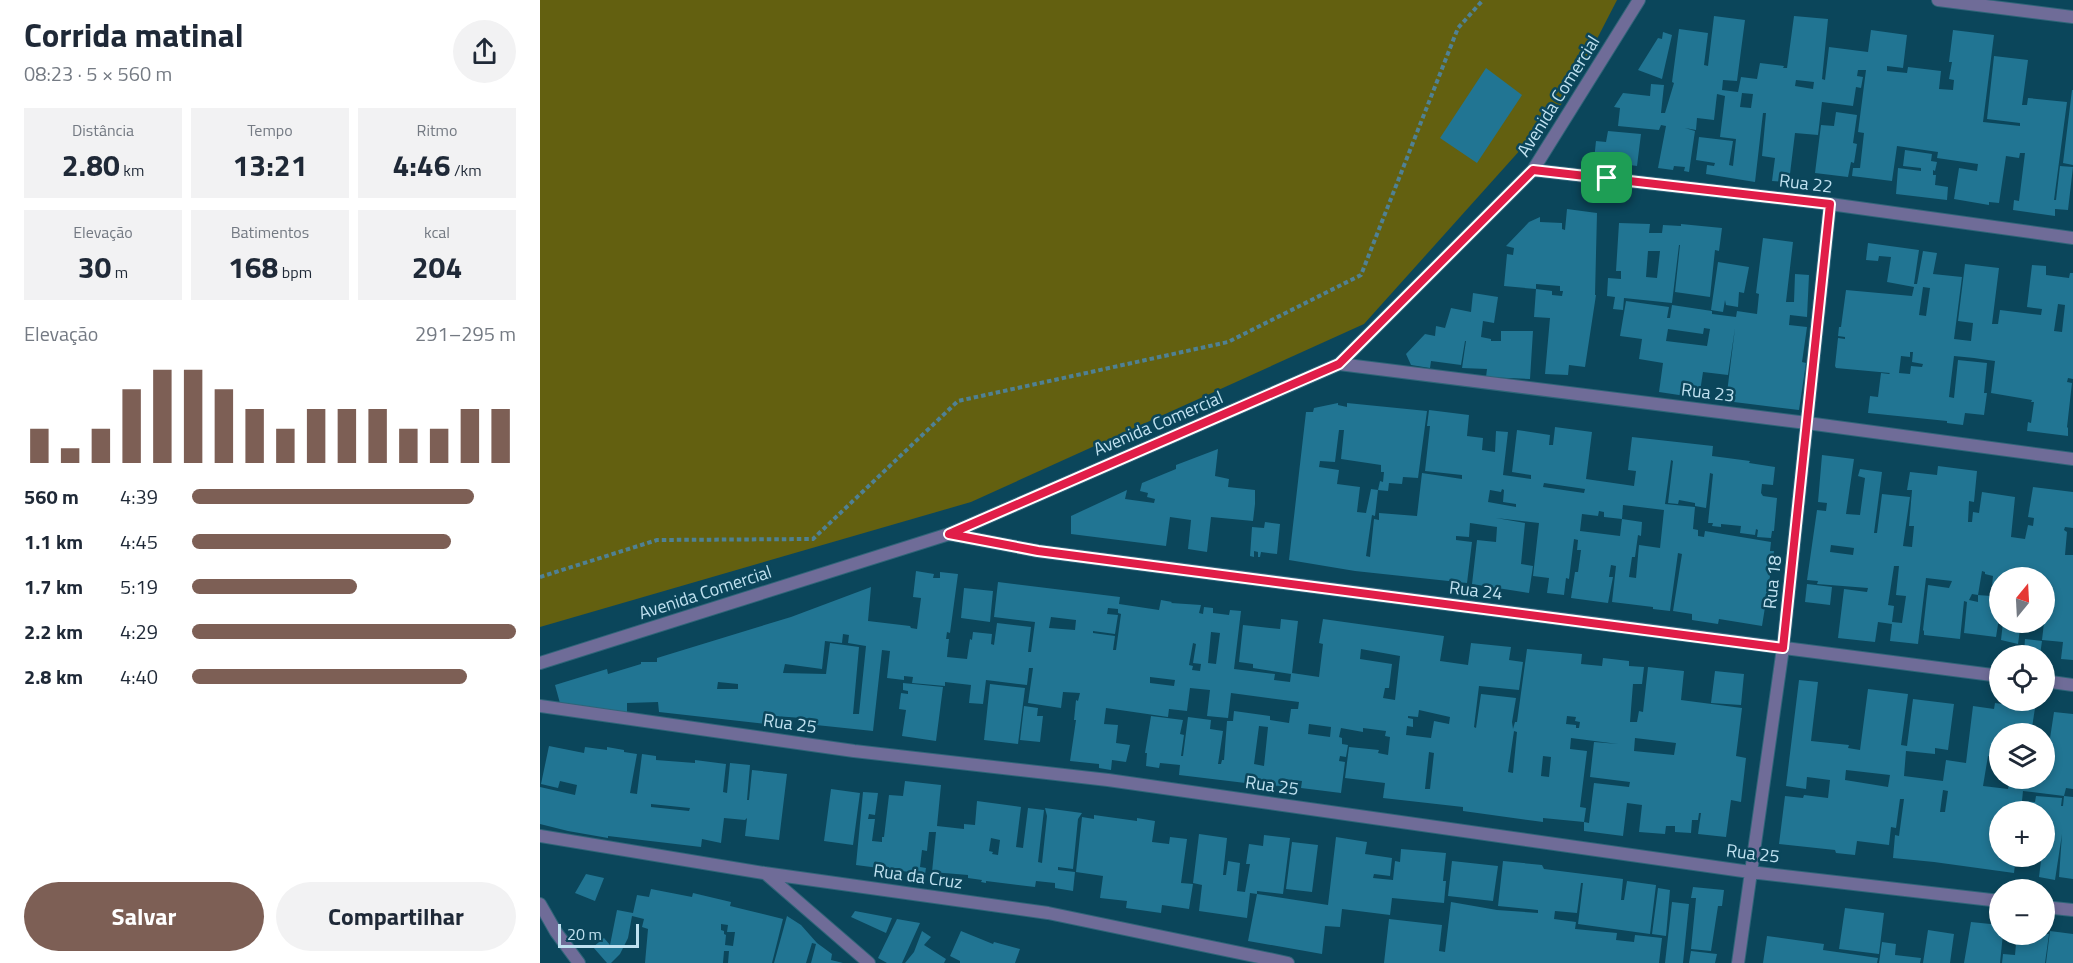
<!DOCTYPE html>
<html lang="pt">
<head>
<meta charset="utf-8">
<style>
	:root { --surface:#fff; --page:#f2f2f3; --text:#1f2937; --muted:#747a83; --accent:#7d5f55 }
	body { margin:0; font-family:"Titillium Web",sans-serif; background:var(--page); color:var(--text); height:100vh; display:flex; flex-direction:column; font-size:22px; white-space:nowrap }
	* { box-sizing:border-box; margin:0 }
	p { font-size:20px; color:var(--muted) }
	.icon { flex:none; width:33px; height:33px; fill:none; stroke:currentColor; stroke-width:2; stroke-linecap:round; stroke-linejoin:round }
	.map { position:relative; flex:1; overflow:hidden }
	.panel { display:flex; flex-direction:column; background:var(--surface); width:540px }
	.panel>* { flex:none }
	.needle { width:39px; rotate:18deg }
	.controls { position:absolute; left:1449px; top:567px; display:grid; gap:12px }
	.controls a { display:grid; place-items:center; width:66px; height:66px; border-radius:50%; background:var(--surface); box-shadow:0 3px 9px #0003; font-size:30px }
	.scale { position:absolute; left:18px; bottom:15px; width:81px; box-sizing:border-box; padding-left:6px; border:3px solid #bfe1f0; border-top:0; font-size:16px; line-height:21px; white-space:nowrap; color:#bfe1f0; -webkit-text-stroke:4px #0b465b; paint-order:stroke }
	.pin { position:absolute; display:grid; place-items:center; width:51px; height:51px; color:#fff; margin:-26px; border-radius:12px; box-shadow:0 3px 9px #0006 }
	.round { display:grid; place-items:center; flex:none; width:63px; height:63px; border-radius:32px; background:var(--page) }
	.overview { display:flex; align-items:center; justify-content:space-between; height:102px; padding:0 24px }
	h1 { font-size:33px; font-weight:700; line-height:45px }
	.metrics { display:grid; grid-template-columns:repeat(3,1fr); gap:9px; height:102px; padding:6px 24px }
	.metrics div { display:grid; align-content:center; border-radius:0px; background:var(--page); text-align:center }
	.metrics b { font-size:30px; font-weight:700 }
	.metrics small { font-size:16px; font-weight:400 }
	.metrics p { font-size:16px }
	.chart { height:168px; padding:12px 24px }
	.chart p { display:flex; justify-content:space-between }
	.chart svg { width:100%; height:108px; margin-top:6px; stroke:var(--accent); stroke-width:6 }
	.cta { display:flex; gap:12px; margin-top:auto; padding:12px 24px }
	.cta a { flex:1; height:69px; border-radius:36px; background:var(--accent); color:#fff; font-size:24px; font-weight:700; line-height:69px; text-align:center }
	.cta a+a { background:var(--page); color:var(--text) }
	ul { padding:0 24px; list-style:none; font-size:20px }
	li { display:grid; grid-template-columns:96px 72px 1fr; align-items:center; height:45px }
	li i { height:15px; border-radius:8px; background:var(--accent) }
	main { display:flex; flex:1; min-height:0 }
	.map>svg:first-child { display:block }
</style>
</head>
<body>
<main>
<section class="panel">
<div class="overview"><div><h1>Corrida matinal</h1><p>08:23 · 5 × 560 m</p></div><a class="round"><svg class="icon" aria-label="share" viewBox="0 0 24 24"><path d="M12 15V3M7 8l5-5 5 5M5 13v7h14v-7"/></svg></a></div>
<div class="metrics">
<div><p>Distância</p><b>2.80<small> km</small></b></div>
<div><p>Tempo</p><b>13:21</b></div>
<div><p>Ritmo</p><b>4:46<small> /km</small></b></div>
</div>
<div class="metrics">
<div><p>Elevação</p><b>30<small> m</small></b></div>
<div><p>Batimentos</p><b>168<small> bpm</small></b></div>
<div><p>kcal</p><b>204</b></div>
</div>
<div class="chart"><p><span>Elevação</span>291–295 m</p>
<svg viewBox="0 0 160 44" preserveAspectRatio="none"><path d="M5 44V30M15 44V38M25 44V30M35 44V14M45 44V6M55 44V6M65 44V14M75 44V22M85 44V30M95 44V22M105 44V22M115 44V22M125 44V30M135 44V30M145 44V22M155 44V22"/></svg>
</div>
<ul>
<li><b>560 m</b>4:39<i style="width:87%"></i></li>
<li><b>1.1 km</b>4:45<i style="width:80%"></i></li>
<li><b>1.7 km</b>5:19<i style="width:51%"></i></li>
<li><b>2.2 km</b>4:29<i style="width:100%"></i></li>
<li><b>2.8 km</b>4:40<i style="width:85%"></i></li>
</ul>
<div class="cta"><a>Salvar</a><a>Compartilhar</a></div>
</section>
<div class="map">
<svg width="1533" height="963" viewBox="0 0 1533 963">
	<rect width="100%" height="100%" fill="#0b465b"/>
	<path fill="#636010" d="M0,0H1077L1026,99L824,324L431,502L0,627Z"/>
	<path fill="#217593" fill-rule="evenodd" d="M1174,16L1205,20L1197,81L1183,80L1182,90L1198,92L1201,77L1217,79L1220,63L1244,66L1243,68H1247L1254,16L1288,19L1282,79L1285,80L1289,47L1328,52L1331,30L1367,35L1363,68L1347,66V71L1367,73L1368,67L1401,71L1399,89L1413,90L1414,80L1409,79L1412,62H1409L1413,30L1454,35L1443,122L1480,126V123L1447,119L1454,56L1488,60L1482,105H1487L1488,98L1527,102L1514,200H1516L1520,166L1533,167L1528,210L1515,209V216L1473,210L1474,200L1479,201L1485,153H1480L1479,158L1466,156L1459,203L1449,202V205L1414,199L1419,168L1437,171L1438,164L1397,158L1398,152L1357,146L1352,181L1312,176L1313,168H1320L1324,133L1318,132L1326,70H1318L1317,76L1323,77L1321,88L1316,87L1313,106L1282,102L1278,135L1255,133L1249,182L1232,181L1235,158L1222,156L1226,113H1223L1215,182L1166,174L1167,165L1174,166L1175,163L1156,160L1159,137L1193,141L1189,165L1193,166L1196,139L1180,137L1185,96L1177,94L1174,120L1157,118L1156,130L1145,128L1155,131L1149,172L1144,171L1145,167L1134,166L1133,170L1118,168L1126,126L1121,125L1119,130L1078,126L1080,108L1074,107L1083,93L1110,96L1111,84L1124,85L1121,113H1125L1134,83L1132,82L1139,29L1168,33L1164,65L1168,66ZM1256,80L1274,82L1273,89L1255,86ZM1202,93L1213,94L1211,108L1200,107Z
		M1123,32L1132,35L1122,79L1098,70L1118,38L1122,39Z
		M946,68L982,95L937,163L900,138Z
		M1532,90H1533V165L1523,163Z
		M1296,112L1317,115L1313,143L1317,144L1314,163L1311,162L1308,177L1275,173L1281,125L1294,126Z
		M1068,131L1101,134L1097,166L1054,160L1056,141L1066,142Z
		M1365,150L1392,154L1391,161L1397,162L1395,171L1393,170V175H1396L1395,185L1408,187L1407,200L1356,194L1358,168L1381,171V168L1363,166Z
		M1027,209L1057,213L1055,295H1056L1045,367L1029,365L1028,375L1005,374L1010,318L994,317L996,289L964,286L967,254L973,255L974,248L966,246L989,222L1000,217V222L1022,223V229L1025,230ZM996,284L1020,286V291H1023L1022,296L1012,295V291L996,289Z
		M1079,223L1110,224L1109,233H1122L1123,225L1141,226V224L1182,228L1179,251L1175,250L1170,297L1135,292L1140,245H1139L1132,303L1084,298L1083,310L1073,309L1075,297L1067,296L1068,278L1081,279V271H1076ZM1108,251H1120L1117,278L1106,277Z
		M1223,238L1253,242L1246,302H1254L1255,274L1269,275L1267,317L1250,315L1249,325L1267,327L1262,362L1266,363L1259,410L1186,401L1195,328L1188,375L1163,372L1159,398L1119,392L1123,363L1099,359L1102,339L1080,336L1086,301L1129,307L1127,318H1130L1132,305L1172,311V314L1196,317L1197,311L1217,314L1219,294L1216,293ZM1164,328L1170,329L1167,346L1126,341L1128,329L1163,334Z
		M1328,243L1379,250L1374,284H1377L1383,251L1397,253L1393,274L1422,277L1414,339L1431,341L1433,323L1418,321L1425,264L1459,268L1452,324H1458L1460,310L1501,315L1502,309L1487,307L1492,265L1506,266V275L1529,278L1530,273H1533V379L1528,378L1527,382L1532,383L1527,427L1528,428V436L1487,431L1488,422L1491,423L1494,402H1491L1492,400L1451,393L1455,361L1434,358L1414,356L1409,397L1414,398L1418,360L1447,363L1444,393H1447L1444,415L1425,413L1423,425L1407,423V421L1328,413L1330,396L1338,397L1341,373L1349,374L1350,373L1296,368L1295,366L1298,338L1305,339V337L1298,336L1299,327H1301L1306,290L1372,296L1374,287L1347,282L1351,257L1339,256L1338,261L1326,260ZM1383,287L1390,288L1386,316L1379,315ZM1518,304L1525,305L1522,332L1514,331ZM1370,352H1373L1372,362L1383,364L1382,367L1371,366L1370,374L1359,373L1361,356L1370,357Z
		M1178,262L1209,267L1204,293L1199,292L1198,307L1186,305L1185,300L1183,312L1171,310Z
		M933,293L958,297L954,323L943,321L941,337L951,339V341H961V331H993L990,379L946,377L947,369L922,368L926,341H925L921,365L891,361L890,368L871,365L866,354L885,334L895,336L896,326L905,328L911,308L931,312Z
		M798,403V405L807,407V403L887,411L878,478L863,477L862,484L849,483L848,491L838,490L840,481L843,482L844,472H841V465L801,459L804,430H799L795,462L780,461L779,467L799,470L797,484L820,487L817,512L826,513L831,489L838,490L835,516L832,515L826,556L830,557L834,519L839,520V513L877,516L882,473L922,479V475L885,471L890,426H887L889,410L929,415L927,436L943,438L942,450L955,452L956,431L968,432L963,475L991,479V475L972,472L977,430L1010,435L1009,445H1013L1015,427L1052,432L1046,479L1094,486L1096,471L1088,470L1092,437L1173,446L1172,456L1210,461L1209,463L1235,467L1233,485L1222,484L1221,493L1223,496L1237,498L1234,531H1232L1231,538L1217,537L1218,530L1216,529L1215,535L1200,533L1201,526L1181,524V527L1172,526L1173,523H1168L1173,474L1170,473L1166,508L1155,506V503L1139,500L1138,504L1128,503L1133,461L1131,460L1125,504L1155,507L1153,529L1158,530V536L1164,537L1165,531L1231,542L1230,551H1234L1222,626L1179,619L1178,624L1152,620V614L1133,611L1142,554L1138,553L1130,611L1113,609V607L1072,602L1076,566L1071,565L1069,577H1073L1068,603L1031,598L1035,572H1038L1041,550H1037L1038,540L1034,539L1029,579L1026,578L1024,595L1007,593L1009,578L993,576L999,523L956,518L985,523L981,564L993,566L989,593L932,584L937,540L956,542L957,527L930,523L929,537L916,536V540L932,542L927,583L815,571L749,560L766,412H773L774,408ZM1004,483L1045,489L1044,493L1003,487ZM962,489L964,490L963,502L976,504V507L948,502L950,490L961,492ZM1083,505L1124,510L1120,548L1099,545L1096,578L1089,577L1092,557H1095L1098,535L1101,536L1102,522L1082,519L1080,536L1040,531L1042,514L1058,516L1059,511L1064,512V517L1082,519Z
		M678,449L675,476L689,479L688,487L715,490V504L713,521L671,517L667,552L648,549L651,520L630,517L626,546L531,534V516L587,490L585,499L614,503L615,499L607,497L608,493L600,491L602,483L636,469V465Z
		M1282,455L1314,459L1306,514L1320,515L1325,478L1318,476L1320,469L1342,472L1334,533H1337L1342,494L1370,497L1363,546L1372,547L1374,526H1369L1372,490H1367L1370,472L1397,475L1398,466L1437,471L1434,502L1429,501L1428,522H1432L1433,512L1439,513L1442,492L1475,497L1471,537L1485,539L1488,525L1493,526L1494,518L1488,517L1493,487L1533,492V528L1525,527L1524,530L1527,532L1525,555H1533V660L1521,659L1523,642L1502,640L1505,614L1504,578H1460V612L1456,637L1424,633L1427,602L1424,601L1420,639L1384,635V631L1383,630L1388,585L1409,588L1412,581L1386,578L1378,644L1350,641L1352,624L1338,622L1335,642L1298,638L1304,589L1327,592L1328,588L1277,584L1278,581L1267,580L1277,510L1286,511L1287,503L1278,502ZM1291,545L1314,548L1313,555L1290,552ZM1354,566H1359L1356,595L1366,596L1362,623L1352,622L1354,606L1348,605ZM1442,571L1445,572V574L1453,576L1451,596L1438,595V602L1429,600L1432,594L1438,595Z
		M725,522L740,524L737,554L721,552L720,557H718V552L714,551V557L710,556L712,527L724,528Z
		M376,571L394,574L393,578H400V572L418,574L410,633L407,632L406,639H409L407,657L427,659L430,639L432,640L433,632L452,634L451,644L454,645L457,623L491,627L488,652H491L495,622L454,617L458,582L580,597L579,604L619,610L621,600L632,602L631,603L661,605L659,613L663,614L664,607L673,608V613L689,615L690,610L701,611L694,669L735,674L734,680L750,682L751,674L713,668V664L699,662L703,625L740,629L741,619L758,621L752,673L779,677L783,644L779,643L783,619L904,636L900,661L928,665L931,643L971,647L969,660L983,662L979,690L939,686L934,727L936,728L941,694L976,698L972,722L973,729L975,722H977L987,649L1042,654L1041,664L1062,666L1063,658L1089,661V666L1104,667L1102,684H1093L1090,722H1097L1099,711L1103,712L1108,667L1144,671L1141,700L1202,708L1196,756L1206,758L1201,802L1191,800L1186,837L1158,834L1161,813H1159L1158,820H1152L1151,833L1135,832V826H1126L1125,834L1099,832L1102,805L1087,803L1083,836L1044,831V822L1049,823L1054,783L1089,787L1090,782L1050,777L1054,742L1078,744L1031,738L1030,749L1047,751L1040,807L1046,808L1044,822L1003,818V822L923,811V807L843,798L845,783L805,778L809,747L839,750L838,753L848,755L850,737L845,736L846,731L823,728V732L801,728L799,737L802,738V744L808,745L806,757L800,756L799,761L805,762L801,793L761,788L762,781L744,779L743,786L722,785L639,775L640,765L620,763L619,768L606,766L607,753H605L611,716L643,720L640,734L644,735L641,756H643L648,717L671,720L670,729L683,731L678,764H681L682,760H684L687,721H693L694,711L730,716V720L749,723L751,709H758L759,702L691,693L688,718L667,716L670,690L650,688L647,711L629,709L628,717L566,708L564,724L578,725L576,743L590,745L586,762L572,760L571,770L559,768V764L530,761L536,720H534L536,700L538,701L540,693L523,692L521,708L488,703L493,668H489L487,685L446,680L443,704L429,703L431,685L405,682V686L372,683L373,677L364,676V680L347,678L350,651L342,650L333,731L276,725V719L234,716V725L119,712L118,702L87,703V713L21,707L15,685L67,669L68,674L101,664V662H117V658L251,617L331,587L328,621L370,626L371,628L377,629L381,598L373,597ZM568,608L578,609V613L581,614L576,650H573L575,636L553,633V631L575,634L578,615L567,614ZM511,617L536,620L535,630L509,628ZM671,632L680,633L676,664L668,663ZM303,634L309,635L308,643L326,646L319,714H313L319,647L290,643L286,674L243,673L245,664L282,669L285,641L302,643ZM653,643L656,644L653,663L661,664L660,671L652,670L653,666L649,665ZM821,649L860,656L855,700L843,698L845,688H849L852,664L820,659ZM610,677L635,680L634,686L610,683ZM178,682L198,684V689H177ZM879,710L910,717L909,724L894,721L891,738L866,735L867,726L873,727V719L868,718V716L878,717ZM1027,716L1036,717L1035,721L1040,722L1039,728H1036V725L1026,724ZM769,724L791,727L790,737L768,734ZM719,726L728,727L724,766L714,764ZM974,731L977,732L973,773L968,772ZM1095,738L1136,743L1134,755L1094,751ZM889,752L894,753L890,789H885ZM1003,756L1011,757L1009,777L1001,776Z
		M1267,584L1292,587L1290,605L1265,602Z
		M424,588L453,591L450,622L421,618Z
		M1463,622H1481L1478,644L1461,640Z
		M1485,639L1502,641L1500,655L1484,653Z
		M1175,671L1204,674L1201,705L1171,703Z
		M1259,680L1278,682L1271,741L1309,745L1308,748L1320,750L1328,689L1368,694L1361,745L1367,746L1373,699L1414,704L1408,750L1395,748V754L1366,751L1364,776L1403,781L1406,760L1426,763L1433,706L1454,709L1455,703L1495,708L1491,734H1460V757L1448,756L1443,786L1468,789L1470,778H1504L1514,712L1533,714V789L1526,788L1524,796L1483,791L1482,801L1495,802L1496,796L1522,798L1521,806H1523L1524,796L1533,797V879L1519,877L1522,834L1515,880L1499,877L1501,861L1478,858L1504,856V812H1460V856H1476L1474,873L1394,862L1353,858L1355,835L1359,836L1364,799H1360L1356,828L1351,827L1349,845L1317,841L1315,855L1296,853L1295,850L1239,844L1245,796L1263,798L1264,795L1288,798L1290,780L1267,777L1266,789L1246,786ZM1306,770L1350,775L1348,787L1305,780ZM1403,790L1408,791L1405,812H1400Z
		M363,683L403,687L396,741L362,736L366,710L359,709L361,693L368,694V691L363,690Z
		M450,684L485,688L478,744L444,740Z
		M484,706L498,708L497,716H503L500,742L480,740Z
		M9,746L44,753L45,747L67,750V747L84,750V752L97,754L90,793L97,794L102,754L116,756V760L155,763V760L186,764L183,792L187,793L190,763L210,765L207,800H209L212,770L247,774L239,840L205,836L207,818L205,820L184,818L181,843L162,839L161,847L68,836V838L28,831L0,824V787L35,795L37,785L20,781L18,788L1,784ZM111,804L150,808L149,811L111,807Z
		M365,781L401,785L397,826L424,829V824L435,825L437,801L481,807L476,847L483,848L488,808L504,810L498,862L502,863L507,816L505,808L542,813L538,819L533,869L518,867V870L535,872L533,891L515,888V883L496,881L495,887L446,881V883L441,882L442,880L428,878V875L392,872L396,832H389L387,851L382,850L380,867L386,868L385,874L316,865L323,792L338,793L335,815L329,814L328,819H335L332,841L342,842V837H344L349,795L363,796ZM451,838L460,840L458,855L452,854L453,852L449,851Z
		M291,789L320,793L313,845L284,841Z
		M554,815L597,821V818L615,821L612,842L629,844L630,837L647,839L641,883L653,884L649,909L622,905L621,913L586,908L587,901L560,898L563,876L536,872L542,817L554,819Z
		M659,834L687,838L683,875H686L688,861L700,863L697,891L705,892L710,864H706L709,844L723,846L724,835L750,838L743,894L717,891V894L788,905L796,837L827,842L825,854L852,858L850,876L834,874L833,878L853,880L855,861L860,862L861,849L906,853L903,881H906L904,903L852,898L850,915L802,909L800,927L785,926L782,954L708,941L717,894L710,893L707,918L659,911L662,885L653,883Z
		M752,842L778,845L772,892L746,889Z
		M912,861L958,866L953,901L908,896Z
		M963,861L1002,865L1004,869L1083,879L1081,900H1084L1087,881L1116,885L1110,934L1038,924L1043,883H1041L1037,913L1015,911L1014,919L1036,922L1035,929L1077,933L1076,940L1094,942L1095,935L1122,938L1119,963H844L849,919L902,925L899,951L905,952L911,902L957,910L998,913V910L958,906Z
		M46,874L64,878L55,901L35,893Z
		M1153,887L1184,890L1182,906H1178L1171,951L1151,949L1156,898H1151Z
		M1118,888L1130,890L1126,936L1112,934Z
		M111,889L152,897L153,893L191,902L190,906L243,919L232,963H188L189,951H184L183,963H105L108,929L102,927L104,919L92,916L88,938L80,954L71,963H67L53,947L64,938L70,945L77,910L93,913L97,895L109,897ZM181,924L188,925L187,932H195L193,946L185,945L186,935L184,934V931L181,930Z
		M1132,902L1149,904L1143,963H1125Z
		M1305,908L1344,913L1339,954L1299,949Z
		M315,911L352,918L346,933L311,917Z
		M247,916L261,925L277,943L292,954L291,960L303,963H271L276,944L272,943L266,963H234Z
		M357,919L380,923L362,963H347L338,958Z
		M1431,922L1460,925V934H1463L1460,963H1424Z
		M1388,930L1414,934L1410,963H1383Z
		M382,931L391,937L384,945L406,959L404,963H365L374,952Z
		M421,931L453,944L454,942L480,949L475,963H420V961L410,956Z
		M1510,931L1533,934V963H1506Z
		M1469,934H1509L1505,963H1462L1463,954L1475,955L1476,944L1467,942Z
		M1227,936L1284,944L1283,950L1338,958L1337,963H1223Z
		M1342,942L1356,944L1355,955L1381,958L1380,963H1339Z
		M1151,951L1177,954L1175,963H1149Z"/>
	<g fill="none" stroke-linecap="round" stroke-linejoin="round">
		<g stroke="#2f6579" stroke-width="14">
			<path id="minor" d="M1398,0L1533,17
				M993,170L1290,204L1533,238
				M799,364L1267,423L1533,459
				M409,534L498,551L1460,676
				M0,663L409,534L799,364L993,170L1099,0
				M1504,681L1533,685
				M0,706L314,751L568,780L1210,872L1460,901
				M0,836L224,873L508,913L748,963
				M225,873L329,963
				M0,904L16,932L39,963
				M1504,907L1533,910
				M1198,963L1243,648L1290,204"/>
		</g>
		<path stroke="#4f8194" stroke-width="4" stroke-dasharray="4.5 3" stroke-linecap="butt" d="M0,577L117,540L273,539L418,401L688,342L821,275L918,28L943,0"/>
		<use href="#minor" stroke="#6f6c98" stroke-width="12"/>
	</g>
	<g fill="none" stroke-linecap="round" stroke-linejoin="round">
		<g stroke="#fff" stroke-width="12">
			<path id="route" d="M993,170L1290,204L1243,648L498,551L409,534L799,364Z"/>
		</g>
		<use href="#route" stroke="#e11d48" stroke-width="8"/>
	</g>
	<g text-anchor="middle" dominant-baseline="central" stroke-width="5" stroke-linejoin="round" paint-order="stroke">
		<g font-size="18" fill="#bfe1f0" stroke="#0b465b">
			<text transform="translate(1018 96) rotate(-58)">Avenida Comercial</text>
			<text transform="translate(1266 183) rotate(7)">Rua 22</text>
			<text transform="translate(1168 392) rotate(7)">Rua 23</text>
			<text transform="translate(618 423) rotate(-23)">Avenida Comercial</text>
			<text transform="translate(1232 582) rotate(-84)">Rua 18</text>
			<text transform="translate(936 590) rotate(7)">Rua 24</text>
			<text transform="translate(165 592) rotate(-18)">Avenida Comercial</text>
			<text transform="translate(250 723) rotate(8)">Rua 25</text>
			<text transform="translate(732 785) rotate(8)">Rua 25</text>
			<text transform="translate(1213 853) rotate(7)">Rua 25</text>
			<text transform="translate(378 876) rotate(8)">Rua da Cruz</text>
		</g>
	</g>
</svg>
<div class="controls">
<a><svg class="needle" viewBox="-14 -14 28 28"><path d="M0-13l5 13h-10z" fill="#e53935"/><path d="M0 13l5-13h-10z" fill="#747a83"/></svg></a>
<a><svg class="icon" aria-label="locate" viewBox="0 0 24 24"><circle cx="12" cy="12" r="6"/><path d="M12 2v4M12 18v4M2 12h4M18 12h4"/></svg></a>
<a><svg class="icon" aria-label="layers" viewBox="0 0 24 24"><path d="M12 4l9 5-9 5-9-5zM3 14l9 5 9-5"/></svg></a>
<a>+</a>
<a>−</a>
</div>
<div class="scale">20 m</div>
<div class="pin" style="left:1067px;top:178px;background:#1e9e55"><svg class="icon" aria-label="arrive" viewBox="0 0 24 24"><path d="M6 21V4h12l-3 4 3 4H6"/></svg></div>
</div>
</main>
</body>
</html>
